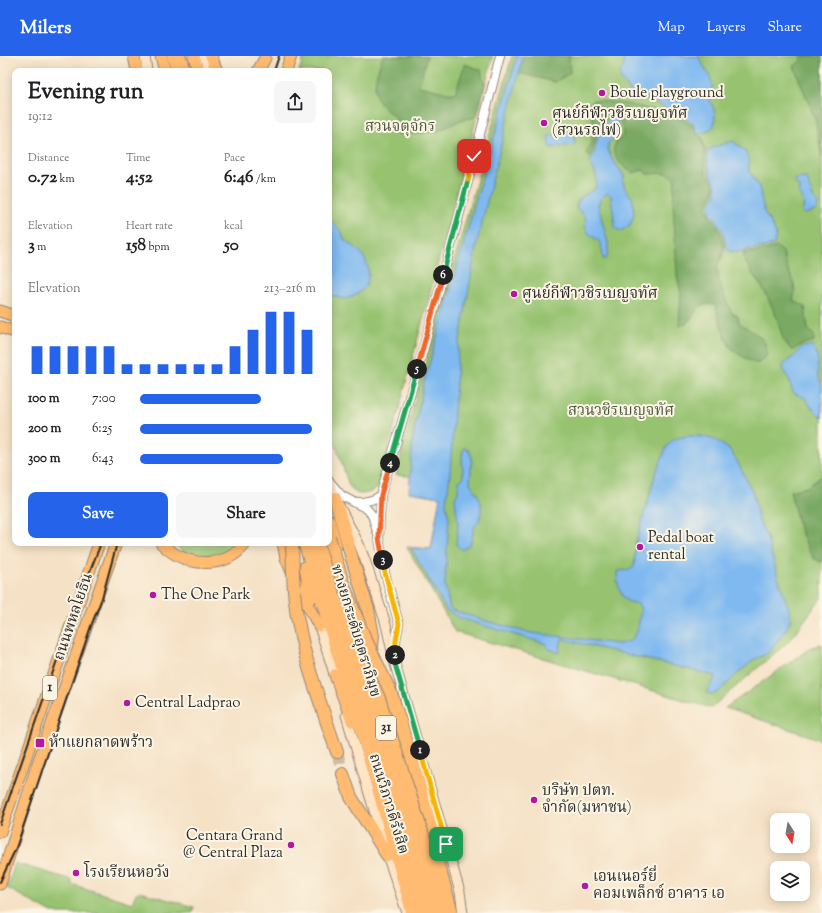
<!DOCTYPE html>
<html lang="en">
<head>
<meta charset="utf-8">
<style>
	:root { --surface:#fff; --page:#f6f6f6; --text:#202124; --muted:#757577; --accent:#2563eb }
	body { margin:0; font-family:"Sorts Mill Goudy","Noto Serif Thai",serif; background:var(--page); color:var(--text); height:100vh; display:flex; flex-direction:column; font-size:15px; white-space:nowrap }
	* { box-sizing:border-box; margin:0 }
	p { font-size:13px; color:var(--muted) }
	.icon { flex:none; width:22px; height:22px; fill:none; stroke:currentColor; stroke-width:2; stroke-linecap:round; stroke-linejoin:round }
	.map { position:relative; flex:1; overflow:hidden }
	.panel { position:absolute; left:12px; top:12px; width:320px; height:478px; display:flex; flex-direction:column; background:var(--surface); border-radius:8px; box-shadow:0 2px 10px #0003 }
	.panel>* { flex:none }
	.needle { width:26px; rotate:169deg }
	.controls { position:absolute; left:770px; top:757px; display:grid; gap:8px }
	.controls a { display:grid; place-items:center; width:40px; height:40px; border-radius:8px; background:var(--surface); box-shadow:0 2px 10px #0003; font-size:20px }
	.pin { position:absolute; display:grid; place-items:center; width:34px; height:34px; color:#fff; margin:-17px; border-radius:8px; box-shadow:0 2px 6px #0006 }
	.km { position:absolute; width:20px; height:20px; margin:-10px; border-radius:50%; background:#222; color:#fff; font-size:11px; line-height:20px; text-align:center }
	.round { display:grid; place-items:center; flex:none; width:42px; height:42px; border-radius:8px; background:var(--page) }
	.summary { display:flex; align-items:center; justify-content:space-between; height:68px; padding:0 16px }
	h1 { font-size:22px; font-weight:700; line-height:30px }
	.stats { display:grid; grid-template-columns:repeat(3,1fr); gap:6px; height:68px; padding:4px 16px }
	.stats div { display:grid; align-content:center }
	.stats b { font-size:17px; font-weight:700 }
	.stats small { font-size:11px; font-weight:400 }
	.stats p { font-size:11px }
	.chart { height:112px; padding:8px 16px }
	.chart p { display:flex; justify-content:space-between }
	.chart svg { width:100%; height:72px; margin-top:4px; stroke:var(--accent); stroke-width:6 }
	.cta { display:flex; gap:8px; margin-top:auto; padding:8px 16px }
	.cta a { flex:1; height:46px; border-radius:8px; background:var(--accent); color:#fff; font-size:16px; font-weight:700; line-height:46px; text-align:center }
	.cta a+a { background:var(--page); color:var(--text) }
	ul { padding:0 16px; list-style:none; font-size:13px }
	li { display:grid; grid-template-columns:64px 48px 1fr; align-items:center; height:30px }
	li i { height:10px; border-radius:5px; background:var(--accent) }
	header { display:flex; align-items:center; gap:24px; box-sizing:border-box; height:56px; padding:0 20px; background:var(--accent); color:#fff }
	header strong { font-size:19px }
	nav { display:flex; gap:22px; margin-inline-start:auto; font-size:14px }
	.map>svg:first-child { display:block }
</style>
</head>
<body>
<header>
<strong>Milers</strong>
<nav><a>Map</a><a>Layers</a><a>Share</a></nav>
</header>
<div class="map">
<svg width="822" height="857" viewBox="0 0 822 857">
	<rect width="100%" height="100%" fill="#fcf5e5"/>
	<filter id="ink" filterUnits="userSpaceOnUse"><feTurbulence type="fractalNoise" baseFrequency=".025" numOctaves="2"/><feDisplacementMap in="SourceGraphic" scale="8" xChannelSelector="R" yChannelSelector="G"/><feConvolveMatrix kernelMatrix="1 2 1 2 8 2 1 2 1" color-interpolation-filters="sRGB"/></filter>
	<filter id="wash" filterUnits="userSpaceOnUse"><feTurbulence type="fractalNoise" baseFrequency=".012" numOctaves="4" result="noise"/><feDisplacementMap in="SourceGraphic" scale="16" xChannelSelector="R" yChannelSelector="G"/><feGaussianBlur stdDeviation="0.9" result="paint"/><feColorMatrix in="noise" values="0 0 0 0 0 0 0 0 0 0 0 0 0 0 0 0 0 1.4 0 .05"/><feComposite in="paint" operator="in"/></filter>
	<g filter="url(#wash)">
		<rect width="100%" height="100%" fill="#f5e1c5"/>
		<path fill="#97c371" stroke="#61774e" d="M304,0H493L378,432C372,436 363,440 356,437C354,435 351,432 349,430L329,368V15H299Z
			M512,0H822V541L789,585L711,652L455,576L407,491L431,493L440,441L418,437L420,421L396,419L413,351Z
			M174,487H238C221,507 192,509 174,487Z
			M822,588V684L725,652L812,591Z
			M15,807L72,824L71,828L132,847L136,837L140,836L194,851L192,857H52L7,832Z"/>
		<path fill="#79a963" stroke="#526a47" d="M383,0H427L419,30L448,37H455L465,8L481,14L485,31L477,61L461,64L436,76L417,78H396V62C390,57 384,53 379,46C370,33 378,14 383,0Z
			M523,0H569L570,17L555,26L519,17Z
			M801,0H822V102L816,66L794,10L801,5Z
			M593,44L627,48L668,57L678,61L693,70L697,79L702,81L705,93V110L706,118L713,126L714,131L713,138L706,150L709,159L714,164L721,178L724,192L722,201L717,210L719,225L727,247L732,257L738,260L739,267L759,280L765,287L767,299L759,307H755C748,303 739,299 733,294C725,287 718,259 715,248L701,249L687,267L679,270L681,238L677,219L673,146L675,124L668,117L647,118L643,114L633,117C624,111 609,101 615,89C616,85 621,82 623,79L622,69L619,59C599,58 595,88 590,102L586,97L591,86L594,72L590,48Z
			M777,191L783,196L787,211L794,227L795,236L793,244L805,251L808,273L814,279V285C806,287 799,289 792,295L783,283L777,262L765,236L754,220L745,205L743,197L755,196Z
			M822,420V506H821L813,502L807,490L799,471L790,435L807,431Z"/>
		<path fill="#7fb9f0" stroke="#55728e" d="M517,0H523L477,186L458,295L450,418L446,448L449,462L445,528L450,553L483,564L526,576L619,588L630,585L637,576L641,554L638,548C635,547 629,547 626,544C618,537 617,525 617,515L629,514L634,511L636,486L655,419L667,390L674,383L686,380H700L716,384L730,394L738,407L753,437L759,465L767,482L778,522L788,550L790,559V565L786,573L771,594L765,599L755,603L737,618L717,637L713,638L706,637L716,620L562,583L559,597L547,592V588L481,569L460,562L447,555L411,492L431,493L440,441L409,436L413,380L424,326Z
			M623,0H698L710,21L713,31L709,36L710,45L713,51L715,59L714,70C709,74 703,79 697,77L693,68L683,61L641,39H632L626,29L621,24L620,18L624,8Z
			M616,61C620,76 620,78 608,87V94L613,105L618,111L624,120L623,127L626,134L633,143L634,159L630,169L621,175L615,172L611,140L608,137L601,142L598,149L608,187V197L606,203H603L602,194L599,185L588,177L585,171L586,164L583,158L576,152L578,145L583,140L595,133C599,122 595,116 590,106L594,98L599,77L610,63Z
			M573,75L575,88L550,92L548,80Z
			M733,85L745,95L749,104V115L759,130L761,141L765,158L770,165L776,178L774,189L738,196L729,195L726,191L723,176L717,165L711,158L709,149L716,138L715,127L710,119L708,110L707,95L714,91Z
			M804,122H807L812,139L818,148L817,154L806,158L802,156C803,153 804,149 803,145C802,138 799,142 800,132C796,130 796,127 795,123Z
			M329,163L342,176L343,182C351,189 361,194 365,203C371,216 370,231 357,238C354,240 349,242 345,243C341,243 335,240 330,239L329,238Z
			M811,290L816,295C817,298 818,302 818,305C818,314 816,321 822,328V362L811,351L805,342L795,338L792,334L789,323L784,316L783,310C786,306 789,304 793,301C802,293 796,291 811,290Z
			M464,392L469,394L472,402L470,427L478,439L481,447V456L479,466L474,471L472,482L470,488L462,494L456,488L458,468L455,443L458,436L459,425L463,422L462,399Z"/>
	</g>
	<g filter="url(#ink)">
		<g fill="none" stroke-linecap="round" stroke-linejoin="round">
			<path stroke="#cdbda6" stroke-width="12" stroke-dasharray="12 6" stroke-linecap="butt" d="M337,696L343,718"/>
			<g stroke="#908678" stroke-width="10">
				<path id="tertiary" d="M330,426L342,440L367,453L372,459L379,482L385,517L399,568L396,584L395,602
					M356,446C365,446 374,445 381,439
					M379,482L381,439L385,424L424,291L463,145L500,0"/>
			</g>
			<g stroke="#908678" stroke-width="11">
				<path id="secondary" d="M145,0L147,15
					M204,0L209,15
					M329,425L335,442L359,488L365,504L385,565L395,608L460,836L463,857
					M317,564L336,624
					M346,659L387,799L407,857"/>
			</g>
			<g stroke="#908678" stroke-width="13">
				<path id="primary" d="M134,0L137,15
					M194,0L198,15
					M211,0L217,15
					M286,15L291,0
					M0,255L15,260
					M0,271L15,276
					M161,487C185,511 224,515 246,487
					M283,487L286,502L300,535L319,570
					M0,776L99,487
					M0,828L37,710L116,487"/>
			</g>
			<g stroke="#908678" stroke-width="13">
				<path id="trunk" d="M161,0L165,15
					M180,0L185,15
					M258,15L265,2
					M329,464L336,490
					M304,487L338,600L353,645L380,741L399,810L412,857
					M305,511L311,542
					M349,555L417,772L443,857
					M335,619L352,665"/>
			</g>
			<g stroke="#908678" stroke-width="14">
				<path id="motorway" d="M173,0L178,15
					M335,442L353,506L368,553L373,580L371,599L372,607C401,690 429,773 452,857
					M311,487L359,641L423,857
					M321,487L365,632L432,857
					M328,670L337,696
					M343,718L351,741L359,754L387,799"/>
			</g>
			<use href="#tertiary" stroke="#fff" stroke-width="8"/>
			<use href="#secondary" stroke="#ffe4c6" stroke-width="9"/>
			<use href="#primary" stroke="#ffbb71" stroke-width="11"/>
			<use href="#trunk" stroke="#ffbb71" stroke-width="11"/>
			<use href="#motorway" stroke="#ffbb71" stroke-width="12"/>
			<path stroke="#2b2b2b" stroke-width="2" d="M274,15L279,0
				M0,768L71,564L101,487
				M0,826L16,792L91,570L102,542L117,487"/>
			<g stroke="#908678" stroke-width="14" stroke-linecap="butt">
				<path id="motorway-bridge" d="M329,481L343,527L363,578L391,637L440,790
					M292,487C293,514 293,543 299,570C305,604 317,637 328,670"/>
			</g>
			<use href="#motorway-bridge" stroke="#ffbb71" stroke-width="12"/>
		</g>
	</g>
	<g fill="none" stroke-linecap="round" stroke-linejoin="round" filter="url(#ink)">
		<g stroke="#fff" stroke-width="8">
			<path id="split-1" d="M420,694L446,788"/>
		</g>
		<g stroke="#fff" stroke-width="8">
			<path id="split-2" d="M395,599V608L420,694"/>
		</g>
		<g stroke="#fff" stroke-width="8">
			<path id="split-3" d="M383,504L385,517L399,568L396,584L395,599"/>
		</g>
		<g stroke="#fff" stroke-width="8">
			<path id="split-4" d="M383,504L379,482L381,439L390,407"/>
		</g>
		<g stroke="#fff" stroke-width="8">
			<path id="split-5" d="M390,407L417,313"/>
		</g>
		<g stroke="#fff" stroke-width="8">
			<path id="split-6" d="M417,313L443,219"/>
		</g>
		<g stroke="#fff" stroke-width="8">
			<path id="split-7" d="M443,219L468,124"/>
		</g>
		<g stroke="#fff" stroke-width="8">
			<path id="split-8" d="M468,124L474,100"/>
		</g>
		<use href="#split-1" stroke="#f5b400" stroke-width="5"/>
		<use href="#split-2" stroke="#22a559" stroke-width="5"/>
		<use href="#split-3" stroke="#f5b400" stroke-width="5"/>
		<use href="#split-4" stroke="#f0652b" stroke-width="5"/>
		<use href="#split-5" stroke="#22a559" stroke-width="5"/>
		<use href="#split-6" stroke="#f0652b" stroke-width="5"/>
		<use href="#split-7" stroke="#22a559" stroke-width="5"/>
		<use href="#split-8" stroke="#f5b400" stroke-width="5"/>
	</g>
	<g fill="#b5179e" stroke="#fcf5e5" stroke-width="1.5">
		<circle cx="602" cy="37" r="4"/>
		<circle cx="544" cy="67" r="4"/>
		<circle cx="514" cy="238" r="4"/>
		<circle cx="640" cy="491" r="4"/>
		<circle cx="153" cy="539" r="4"/>
		<circle cx="127" cy="647" r="4"/>
		<rect x="35" y="682" width="10" height="10" rx="2"/>
		<circle cx="534" cy="744" r="4"/>
		<circle cx="291" cy="789" r="4"/>
		<circle cx="76" cy="817" r="4"/>
		<circle cx="585" cy="830" r="4"/>
	</g>
	<g text-anchor="middle" dominant-baseline="central" stroke-width="4" stroke-linejoin="round" paint-order="stroke">
		<g fill="#fcf5e5" stroke="#6a6863" stroke-width="1">
			<rect x="43" y="620" width="14" height="24" rx="3"/>
			<rect x="376" y="660" width="20" height="24" rx="3"/>
		</g>
		<g font-size="14" font-weight="bold" fill="#2b2b2b">
			<text x="50" y="632">1</text>
			<text x="386" y="672">31</text>
		</g>
		<g font-size="15" fill="#2b2b2b" stroke="#fcf5e5" text-anchor="start">
			<text x="610" y="37">Boule playground</text>
			<text x="552" y="58">ศูนย์กีฬาวชิรเบญจทัศ<tspan x="552" dy="17">(สวนรถไฟ)</tspan></text>
			<text x="522" y="238">ศูนย์กีฬาวชิรเบญจทัศ</text>
			<text x="648" y="482">Pedal boat<tspan x="648" dy="17">rental</tspan></text>
			<text x="161" y="539">The One Park</text>
			<text x="135" y="647">Central Ladprao</text>
			<text x="49" y="687">ห้าแยกลาดพร้าว</text>
			<text x="542" y="735">บริษัท ปตท.<tspan x="542" dy="17">จำกัด(มหาชน)</tspan></text>
			<text x="283" y="780" text-anchor="end">Centara Grand<tspan x="283" dy="17">@ Central Plaza</tspan></text>
			<text x="84" y="817">โรงเรียนหอวัง</text>
			<text x="593" y="821">เอนเนอร์ยี่<tspan x="593" dy="17">คอมเพล็กซ์ อาคาร เอ</tspan></text>
		</g>
		<g font-size="15" fill="#4b5940" stroke="#fcf5e5">
			<text x="400" y="71">สวนจตุจักร</text>
			<text x="621" y="355">สวนวชิรเบญจทัศ</text>
		</g>
		<g font-size="15" fill="#2b2b2b" stroke="#fcf5e5">
			<text transform="translate(74 561) rotate(-71)">ถนนพหลโยธิน</text>
			<text transform="translate(355 575) rotate(73)">ทางยกระดับอุตราภิมุข</text>
			<text transform="translate(388 748) rotate(73)">ถนนวิภาวดีรังสิต</text>
		</g>
	</g>
</svg>
<div class="controls">
<a><svg class="needle" viewBox="-14 -14 28 28"><path d="M0-13l5 13h-10z" fill="#e53935"/><path d="M0 13l5-13h-10z" fill="#757577"/></svg></a>
<a><svg class="icon" aria-label="layers" viewBox="0 0 24 24"><path d="M12 4l9 5-9 5-9-5zM3 14l9 5 9-5"/></svg></a>
</div>
<div class="pin" style="left:446px;top:788px;background:#1e9e55"><svg class="icon" aria-label="arrive" viewBox="0 0 24 24"><path d="M6 21V4h12l-3 4 3 4H6"/></svg></div>
<div class="pin" style="left:474px;top:100px;background:#d93025"><svg class="icon" aria-label="check" viewBox="0 0 24 24"><path d="M5 12l5 5 9-10"/></svg></div>
<b class="km" style="left:420px;top:694px">1</b>
<b class="km" style="left:395px;top:599px">2</b>
<b class="km" style="left:383px;top:504px">3</b>
<b class="km" style="left:390px;top:407px">4</b>
<b class="km" style="left:417px;top:313px">5</b>
<b class="km" style="left:443px;top:219px">6</b>
<section class="panel">
<div class="summary"><div><h1>Evening run</h1><p>19:12</p></div><a class="round"><svg class="icon" aria-label="share" viewBox="0 0 24 24"><path d="M12 15V3M7 8l5-5 5 5M5 13v7h14v-7"/></svg></a></div>
<div class="stats">
<div><p>Distance</p><b>0.72<small> km</small></b></div>
<div><p>Time</p><b>4:52</b></div>
<div><p>Pace</p><b>6:46<small> /km</small></b></div>
</div>
<div class="stats">
<div><p>Elevation</p><b>3<small> m</small></b></div>
<div><p>Heart rate</p><b>158<small> bpm</small></b></div>
<div><p>kcal</p><b>50</b></div>
</div>
<div class="chart"><p><span>Elevation</span>213–216 m</p>
<svg viewBox="0 0 160 44" preserveAspectRatio="none"><path d="M5 44V27M15 44V27M25 44V27M35 44V27M45 44V27M55 44V38M65 44V38M75 44V38M85 44V38M95 44V38M105 44V38M115 44V27M125 44V17M135 44V6M145 44V6M155 44V17"/></svg>
</div>
<ul>
<li><b>100 m</b>7:00<i style="width:69%"></i></li>
<li><b>200 m</b>6:25<i style="width:98%"></i></li>
<li><b>300 m</b>6:43<i style="width:81%"></i></li>
</ul>
<div class="cta"><a>Save</a><a>Share</a></div>
</section>
</div>
</body>
</html>
